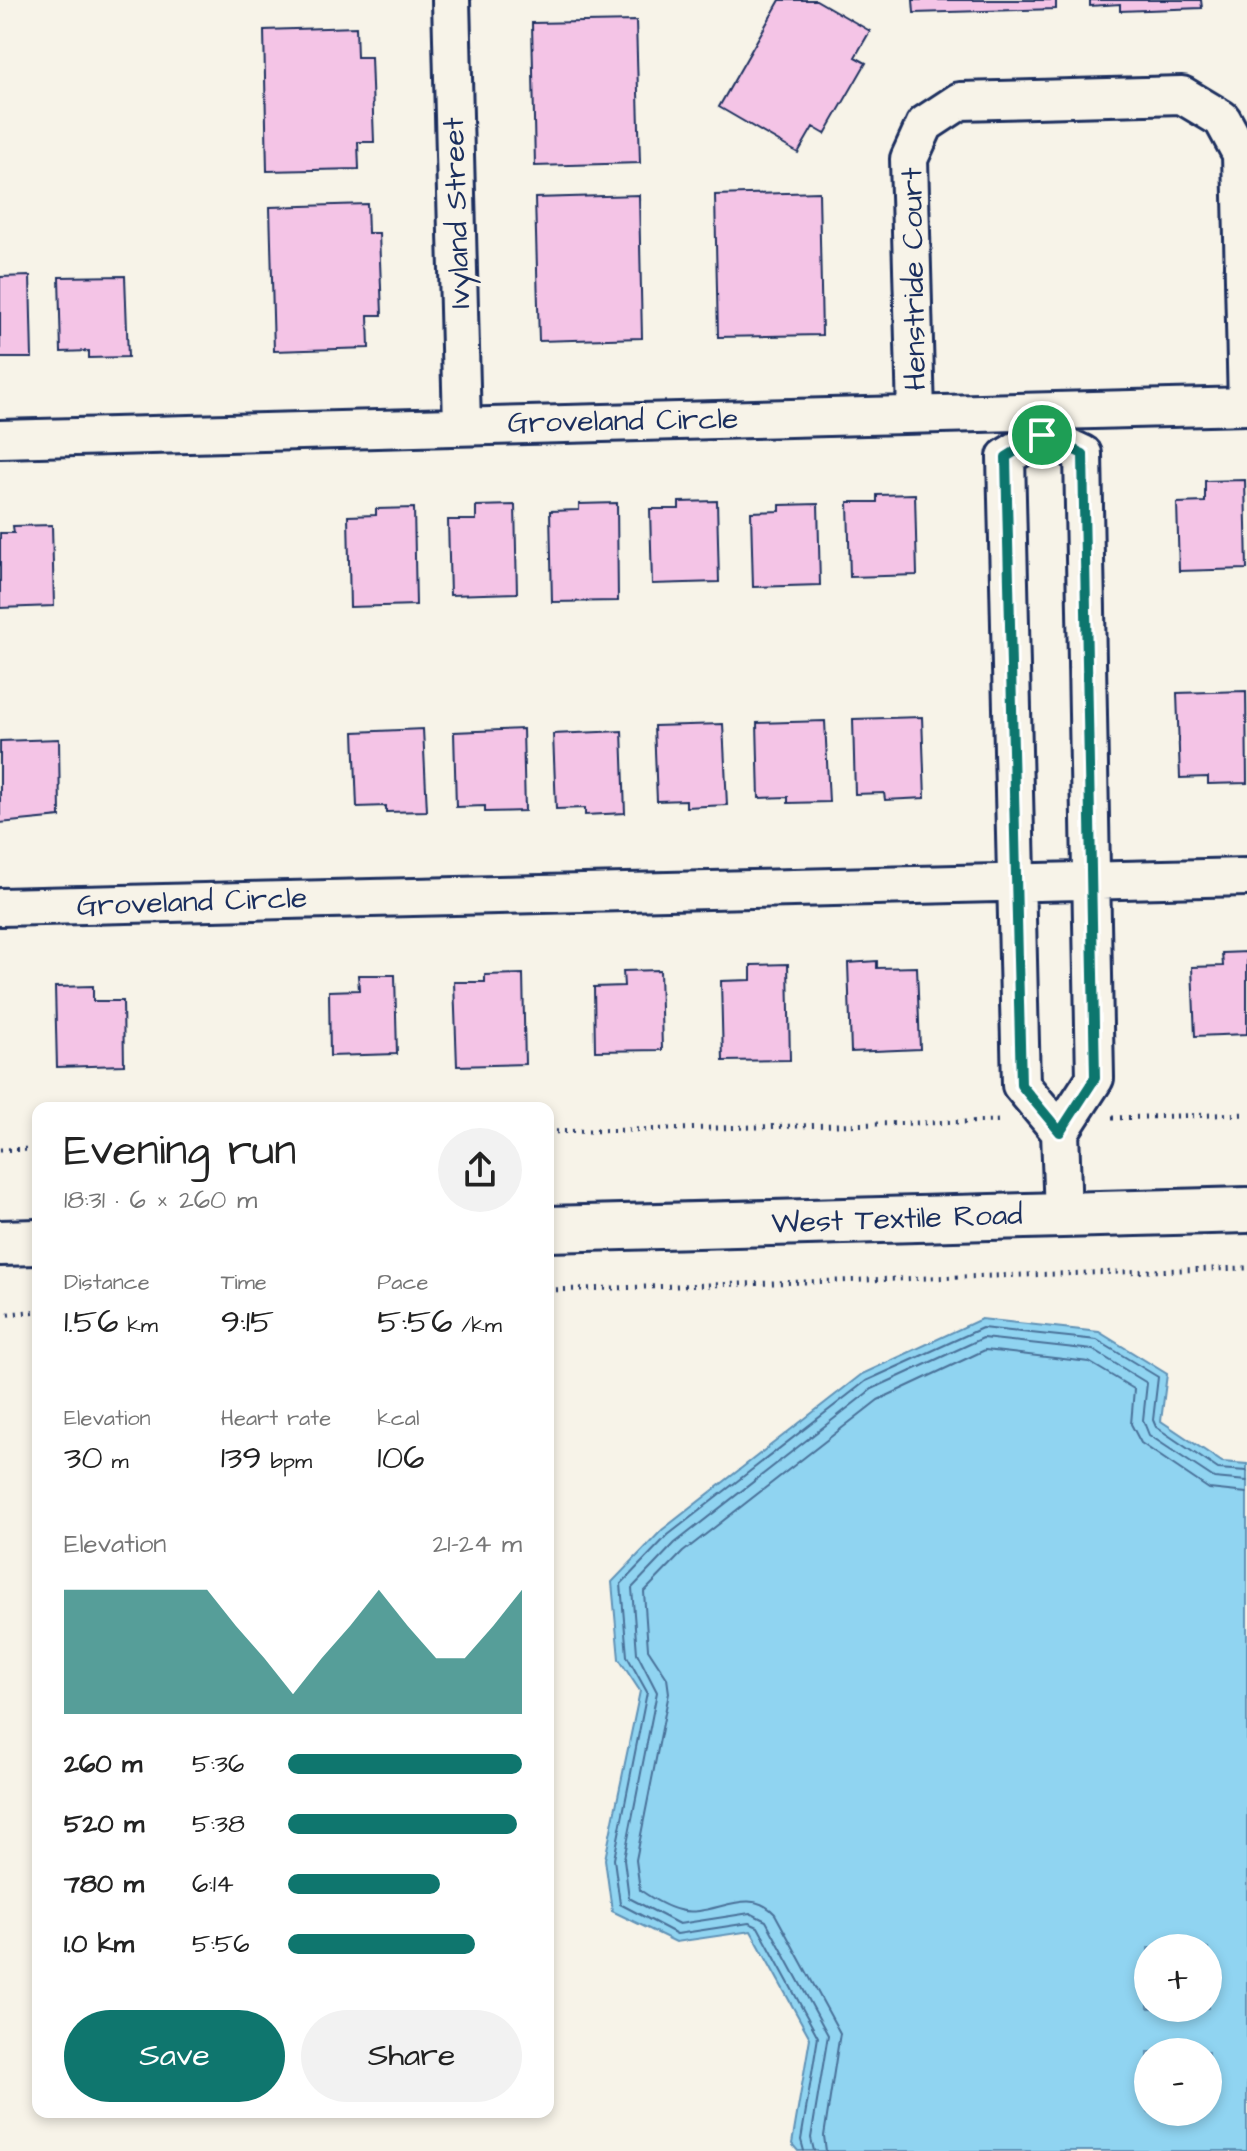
<!DOCTYPE html>
<html lang="en">
<head>
<meta charset="utf-8">
<style>
	:root { --surface:#fff; --page:#f2f2f2; --text:#222; --muted:#767676; --accent:#0f766e }
	body { margin:0; font-family:"Architects Daughter",sans-serif; background:var(--page); color:var(--text); height:100vh; display:flex; flex-direction:column; font-size:30px; white-space:nowrap }
	* { box-sizing:border-box; margin:0 }
	p { font-size:26px; color:var(--muted) }
	.icon { flex:none; width:44px; height:44px; fill:none; stroke:currentColor; stroke-width:2; stroke-linecap:round; stroke-linejoin:round }
	.map { position:relative; flex:1; overflow:hidden }
	.drawer { position:absolute; left:32px; top:1102px; width:522px; height:1016px; display:flex; flex-direction:column; background:var(--surface); border-radius:16px; box-shadow:0 4px 12px #0003 }
	.drawer>* { flex:none }
	.buttons { position:absolute; left:1134px; top:1934px; display:grid; gap:16px }
	.buttons a { display:grid; place-items:center; width:88px; height:88px; border-radius:50%; background:var(--surface); box-shadow:0 4px 12px #0003; font-size:40px }
	.pin { position:absolute; display:grid; place-items:center; width:68px; height:68px; color:#fff; margin:-34px; border:4px solid #fff; border-radius:50%; box-shadow:0 2px 8px #0007 }
	.round { display:grid; place-items:center; flex:none; width:84px; height:84px; border-radius:42px; background:var(--page) }
	.head { display:flex; align-items:center; justify-content:space-between; height:136px; padding:0 32px }
	h1 { font-size:44px; font-weight:600; line-height:60px }
	.figures { display:grid; grid-template-columns:repeat(3,1fr); gap:12px; height:136px; padding:8px 32px }
	.figures div { display:grid; align-content:center }
	.figures b { font-size:34px; font-weight:600 }
	.figures small { font-size:22px; font-weight:400 }
	.figures p { font-size:22px }
	.chart { height:224px; padding:16px 32px }
	.chart p { display:flex; justify-content:space-between }
	.chart svg { width:100%; height:144px; margin-top:8px; fill:var(--accent); opacity:.7 }
	.cta { display:flex; gap:16px; margin-top:auto; padding:16px 32px }
	.cta a { flex:1; height:92px; border-radius:48px; background:var(--accent); color:#fff; font-size:32px; font-weight:600; line-height:92px; text-align:center }
	.cta a+a { background:var(--page); color:var(--text) }
	ul { padding:0 32px; list-style:none; font-size:26px }
	li { display:grid; grid-template-columns:128px 96px 1fr; align-items:center; height:60px }
	li i { height:20px; border-radius:10px; background:var(--accent) }
	.map>svg:first-child { display:block }
</style>
</head>
<body>
<div class="map">
<svg width="1247" height="2151" viewBox="0 0 1247 2151">
	<rect width="100%" height="100%" fill="#f7f3e8"/>
	<filter id="ink" filterUnits="userSpaceOnUse"><feTurbulence type="fractalNoise" baseFrequency=".0125" numOctaves="2"/><feDisplacementMap in="SourceGraphic" scale="16" xChannelSelector="R" yChannelSelector="G"/><feConvolveMatrix kernelMatrix="1 2 1 2 8 2 1 2 1" color-interpolation-filters="sRGB"/></filter>
	<g filter="url(#ink)">
		<path fill="#90d4f1" stroke="#6192b6" stroke-width="2" fill-rule="evenodd" d="M981,1319L1099,1332L1167,1374L1161,1421L1222,1462L1247,1464V2151H798L792,2144L810,2038L751,1931L676,1942L612,1911L605,1859L640,1691L619,1659L612,1582L662,1530L862,1374ZM1148,1948H1208V2008H1148ZM1148,2052H1208V2112H1148Z"/>
		<g fill="none" stroke-linecap="round" stroke-linejoin="round">
			<path stroke="#4a7199" stroke-width="2" d="M804,2151L801,2140L818,2037L758,1927L749,1923L677,1934L620,1904L614,1859L647,1692L627,1656L621,1584L668,1535L866,1381L982,1328L1097,1340L1158,1377L1153,1420L1156,1427L1218,1469L1247,1471
				M814,2151L811,2138L828,2035L766,1921L750,1913L679,1924L629,1898L624,1859L657,1692L637,1653L632,1588L675,1543L872,1389L983,1338L1093,1350L1147,1383L1143,1420L1149,1435L1214,1478L1247,1481
				M826,2151L824,2136L840,2033L775,1914C748,1884 711,1919 679,1910C666,1907 650,1897 640,1890L636,1860L669,1693L667,1678L648,1649L644,1592L683,1552L878,1400L985,1350L1089,1362L1134,1389L1131,1424L1141,1443L1209,1489L1247,1493"/>
		</g>
		<path fill="#f4c4e6" stroke="#1b2f5e" stroke-width="2" d="M780,0H816L870,31L855,57L866,63L825,134L813,127L798,153L719,107Z
			M913,0H1056V9L914,13Z
			M1090,0H1201L1202,8L1120,11V4L1090,6Z
			M636,21L640,163L535,166L532,23Z
			M356,27L357,57H371L374,142H358L359,169L267,171L264,30Z
			M819,192L822,335L718,337L715,195Z
			M639,195L642,338L539,341L535,198Z
			M367,204L368,233H379L382,315H368L369,348L274,351L270,207Z
			M30,276L32,358H0V277Z
			M125,276L128,357L89,358V351L61,352L59,277Z
			M1245,480L1247,569L1179,571L1177,503L1205,502V481Z
			M915,494L917,575L850,577L848,502H877V495Z
			M717,501L719,582L652,584L650,509H679V502Z
			M617,503L618,601L552,602L550,511L579,510V504Z
			M818,504L820,585L753,587L751,512L780,511V505Z
			M515,505L517,593L450,595L448,520H476V506Z
			M414,508L416,605L350,607L348,516L376,515V509Z
			M52,525L54,606L0,608V533H14L13,526Z
			M1246,691L1247,783L1208,784V777L1180,778L1177,693Z
			M922,717L925,798L885,800L884,793L855,794L853,719Z
			M825,721L829,802L788,803V797L759,798L757,723Z
			M723,724L727,805L686,807V800L657,801L654,726Z
			M423,729L427,811L386,812V806L357,807L354,732Z
			M523,729L525,811L485,812V806L456,807L454,732Z
			M622,731L625,813L585,815V808L556,809L553,734Z
			M59,739L60,817L0,823V741Z
			M1247,952V1034L1195,1036L1192,967L1223,966L1222,953Z
			M877,961V968L917,967L920,1049L851,1052L848,963Z
			M788,964L790,1060L723,1061L721,981L751,980V965Z
			M660,970L662,1050L595,1051L594,987L624,986L623,971Z
			M523,974L525,1064L457,1066L454,982H485V975Z
			M358,975H395L397,1054L330,1056L329,991L359,990Z
			M93,986V1001H123L124,1065L57,1067L55,987Z"/>
		<g fill="none" stroke-linecap="round" stroke-linejoin="round">
			<g stroke="#1b2f5e" stroke-width="42">
				<path id="minor" d="M451,0L462,425
					M916,414L909,159L925,124L960,101L1182,95L1222,119L1241,154L1247,406
					M1042,435L1083,454L1095,1078L1060,1132L1063,1215
					M1042,435L1006,457L1021,1085L1060,1132
					M0,439L1247,406
					M0,907L1247,877"/>
			</g>
			<g stroke="#1b2f5e" stroke-width="50">
				<path id="secondary" d="M548,1229L1247,1210
					M0,1243L38,1242"/>
			</g>
			<path stroke="#1b2f5e" stroke-width="5" stroke-dasharray="2 6" stroke-linecap="butt" d="M1112,1118L1247,1114
				M548,1132L1002,1121
				M0,1150L38,1149
				M548,1290L1247,1268
				M0,1315L38,1311"/>
			<use href="#minor" stroke="#f7f3e8" stroke-width="36"/>
			<use href="#secondary" stroke="#f7f3e8" stroke-width="44"/>
		</g>
	</g>
	<g fill="none" stroke-linecap="round" stroke-linejoin="round" filter="url(#ink)">
		<g stroke="#fff" stroke-width="16">
			<path id="route" d="M1042,435L1083,454L1095,1078L1060,1132L1021,1085L1006,457Z"/>
		</g>
		<use href="#route" stroke="#0f766e" stroke-width="10"/>
	</g>
	<g text-anchor="middle" dominant-baseline="central" stroke-width="7" stroke-linejoin="round" paint-order="stroke">
		<g font-size="30" fill="#1b2f5e" stroke="#f7f3e8">
			<text transform="translate(457 213) rotate(-92)">Ivyland Street</text>
			<text transform="translate(914 279) rotate(-91)">Henstride Court</text>
			<text transform="translate(623 421) rotate(-1)">Groveland Circle</text>
			<text transform="translate(192 902) rotate(-2)">Groveland Circle</text>
			<text transform="translate(897 1219) rotate(-2)">West Textile Road</text>
		</g>
	</g>
</svg>
<div class="buttons">
<a>+</a>
<a>−</a>
</div>
<div class="pin" style="left:1042px;top:435px;background:#1e9e55"><svg class="icon" aria-label="arrive" viewBox="0 0 24 24"><path d="M6 21V4h12l-3 4 3 4H6"/></svg></div>
<section class="drawer">
<div class="head"><div><h1>Evening run</h1><p>18:31 · 6 × 260 m</p></div><a class="round"><svg class="icon" aria-label="share" viewBox="0 0 24 24"><path d="M12 15V3M7 8l5-5 5 5M5 13v7h14v-7"/></svg></a></div>
<div class="figures">
<div><p>Distance</p><b>1.56<small> km</small></b></div>
<div><p>Time</p><b>9:15</b></div>
<div><p>Pace</p><b>5:56<small> /km</small></b></div>
</div>
<div class="figures">
<div><p>Elevation</p><b>30<small> m</small></b></div>
<div><p>Heart rate</p><b>139<small> bpm</small></b></div>
<div><p>kcal</p><b>106</b></div>
</div>
<div class="chart"><p><span>Elevation</span>21–24 m</p>
<svg viewBox="0 0 160 44" preserveAspectRatio="none"><path d="M0 44V6L10 6L20 6L30 6L40 6L50 6L60 17L70 27L80 38L90 27L100 17L110 6L120 17L130 27L140 27L150 17L160 6V44z"/></svg>
</div>
<ul>
<li><b>260 m</b>5:36<i style="width:100%"></i></li>
<li><b>520 m</b>5:38<i style="width:98%"></i></li>
<li><b>780 m</b>6:14<i style="width:65%"></i></li>
<li><b>1.0 km</b>5:56<i style="width:80%"></i></li>
</ul>
<div class="cta"><a>Save</a><a>Share</a></div>
</section>
</div>
</body>
</html>
